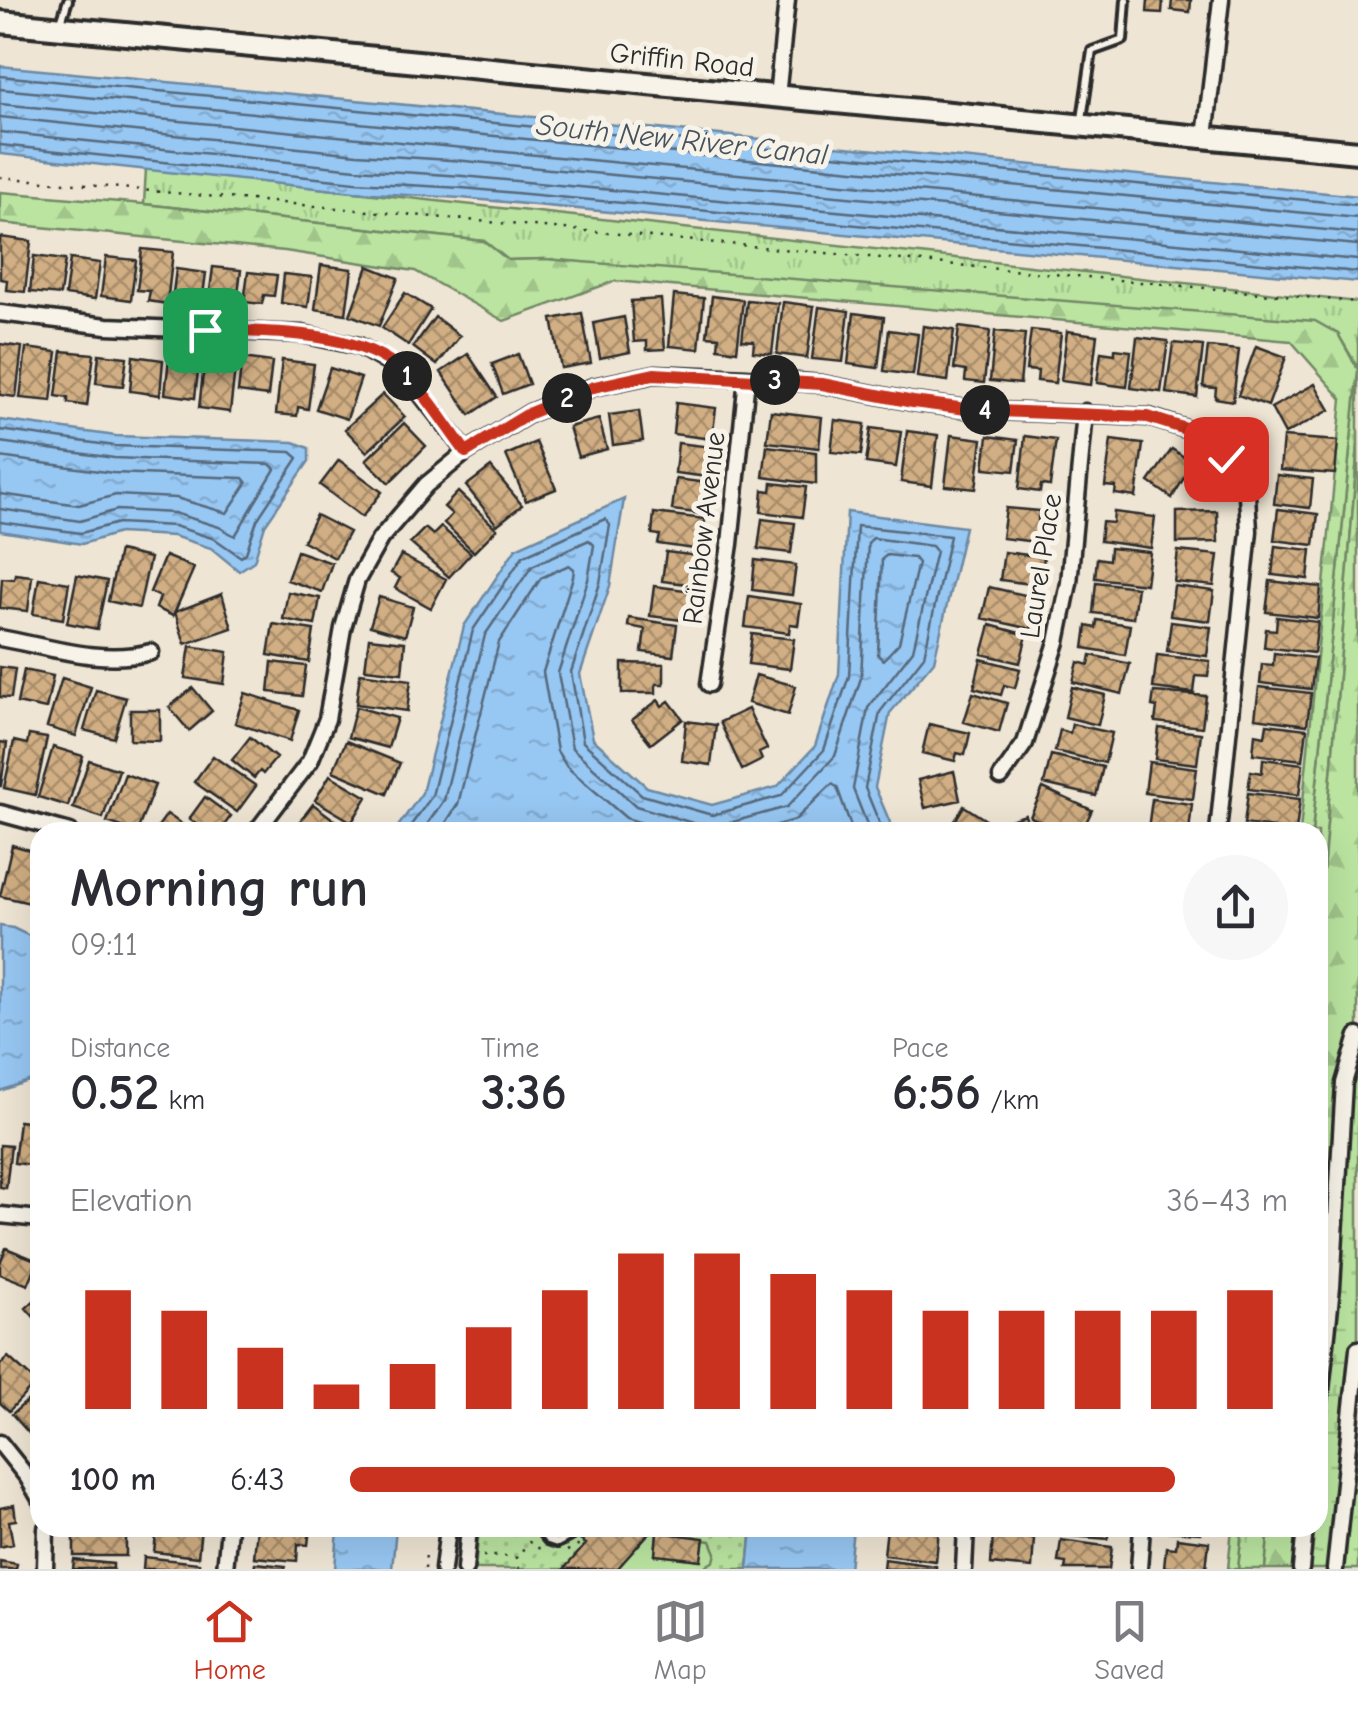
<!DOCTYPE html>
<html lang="en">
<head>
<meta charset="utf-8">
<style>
	:root { --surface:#fff; --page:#f7f7f7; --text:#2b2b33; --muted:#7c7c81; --line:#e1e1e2; --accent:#c8321e }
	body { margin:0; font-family:"Comic Neue",sans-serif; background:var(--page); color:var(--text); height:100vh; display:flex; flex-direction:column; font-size:38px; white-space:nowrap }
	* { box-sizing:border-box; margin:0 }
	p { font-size:32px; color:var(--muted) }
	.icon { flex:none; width:55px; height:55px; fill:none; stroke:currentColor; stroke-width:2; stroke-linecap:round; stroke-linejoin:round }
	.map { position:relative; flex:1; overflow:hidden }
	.panel { position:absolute; left:30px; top:822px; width:1298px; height:715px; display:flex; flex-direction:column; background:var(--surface); border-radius:30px; box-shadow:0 10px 40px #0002 }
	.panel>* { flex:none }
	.pin { position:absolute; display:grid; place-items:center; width:85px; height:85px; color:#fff; margin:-42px; border-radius:20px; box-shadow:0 5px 15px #0006 }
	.km { position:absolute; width:50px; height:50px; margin:-25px; border-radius:50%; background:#222; color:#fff; font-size:28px; line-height:50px; text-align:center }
	.round { display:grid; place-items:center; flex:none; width:105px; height:105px; border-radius:52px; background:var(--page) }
	.head { display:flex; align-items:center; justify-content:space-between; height:170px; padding:0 40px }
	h1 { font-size:55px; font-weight:700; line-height:75px }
	.figures { display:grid; grid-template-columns:repeat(3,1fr); gap:15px; height:170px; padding:10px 40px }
	.figures div { display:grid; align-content:center }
	.figures b { font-size:50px; font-weight:700 }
	.figures small { font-size:28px; font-weight:400 }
	.figures p { font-size:28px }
	.chart { height:280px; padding:20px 40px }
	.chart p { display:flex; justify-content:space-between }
	.chart svg { width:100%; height:180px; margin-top:10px; stroke:var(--accent); stroke-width:6 }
	ul { padding:0 40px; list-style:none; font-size:32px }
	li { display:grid; grid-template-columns:160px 120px 1fr; align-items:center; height:75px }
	li i { height:25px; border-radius:12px; background:var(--accent) }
	.menu { display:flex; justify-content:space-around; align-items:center; height:140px; border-top:2px solid var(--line); background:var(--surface); font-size:28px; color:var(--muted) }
	.menu a { display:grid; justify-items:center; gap:5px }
	.menu .on { color:var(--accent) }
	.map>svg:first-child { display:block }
</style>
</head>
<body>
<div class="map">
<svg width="1358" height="1569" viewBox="0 0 1358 1569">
	<defs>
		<pattern id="grass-tufts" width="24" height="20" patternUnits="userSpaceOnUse" patternTransform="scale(2.5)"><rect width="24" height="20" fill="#bae4a0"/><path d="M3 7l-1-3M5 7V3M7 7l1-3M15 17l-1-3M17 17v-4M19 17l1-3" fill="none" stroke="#a0c48a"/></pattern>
		<pattern id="forest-firs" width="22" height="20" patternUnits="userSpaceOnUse" patternTransform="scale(2.5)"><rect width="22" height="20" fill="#bae4a0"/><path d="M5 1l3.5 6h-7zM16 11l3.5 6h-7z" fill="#a0c48a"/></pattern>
		<pattern id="wetland-marsh" width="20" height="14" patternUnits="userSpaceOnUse" patternTransform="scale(2.5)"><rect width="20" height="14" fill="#bae4a0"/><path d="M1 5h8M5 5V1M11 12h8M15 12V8" fill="none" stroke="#a0c48a"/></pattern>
		<pattern id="park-dots" width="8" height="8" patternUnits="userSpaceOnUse" patternTransform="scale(2.5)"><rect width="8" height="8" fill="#bae4a0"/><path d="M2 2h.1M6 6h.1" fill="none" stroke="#a0c48a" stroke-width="1.8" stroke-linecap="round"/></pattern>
		<pattern id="water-ripples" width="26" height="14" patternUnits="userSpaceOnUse" patternTransform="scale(2.5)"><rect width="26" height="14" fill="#97c7f3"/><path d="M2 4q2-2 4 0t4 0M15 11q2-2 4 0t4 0" fill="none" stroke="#82abd0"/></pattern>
		<pattern id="building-cross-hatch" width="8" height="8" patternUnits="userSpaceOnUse" patternTransform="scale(2.5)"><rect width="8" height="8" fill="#d1ae83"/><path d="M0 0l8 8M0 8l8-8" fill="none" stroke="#aa8e6b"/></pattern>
	</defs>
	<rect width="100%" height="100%" fill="#efe5d4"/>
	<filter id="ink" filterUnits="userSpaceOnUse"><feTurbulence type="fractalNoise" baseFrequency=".01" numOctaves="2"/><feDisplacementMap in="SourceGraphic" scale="20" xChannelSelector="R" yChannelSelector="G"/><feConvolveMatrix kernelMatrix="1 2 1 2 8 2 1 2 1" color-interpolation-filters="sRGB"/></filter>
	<g filter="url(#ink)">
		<path fill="url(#grass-tufts)" stroke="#728866" stroke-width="2.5" d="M146,169L1358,302V368L1338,334L545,259L508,260L484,241L144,204Z
			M1358,370V444L1318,935V832H1312Z
			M1242,1528H1269L1265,1569H1238Z"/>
		<path fill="url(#forest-firs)" stroke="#728866" stroke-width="2.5" d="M0,192L144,204L484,241L508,260L545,259L1315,321L1338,334L1358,370L1312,832H1300L1342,399L1291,341L615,281L504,321L415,271L285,251L0,223Z
			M1358,444V1036L1318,1418V935Z
			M1232,1528H1242L1238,1569H1228Z
			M1269,1528H1305L1301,1569H1265Z"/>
		<path fill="url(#wetland-marsh)" stroke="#728866" stroke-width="2.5" d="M1358,1036V1569H1301L1305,1528H1318V1418L1344,1083Z"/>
		<path fill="url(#park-dots)" stroke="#728866" stroke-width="2.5" d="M479,1528H752L748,1569H475Z"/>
		<path fill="#bae4a0" stroke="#728866" stroke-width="2.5" d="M650,1532H657L655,1555L700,1560L703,1540L711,1541L716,1553L714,1561L701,1569H617Z"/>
		<path fill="url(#water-ripples)" stroke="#6c89a3" stroke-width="2.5" d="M0,66L1358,196V282L461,198L354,192L0,154Z
			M0,420L116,436L294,442L309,448V461L265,525L254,561L239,571L211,548L173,536L119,533L82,544L0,531Z
			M624,499L610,586L580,674L593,739L647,787L712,805L777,787L815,746L839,674L847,512L965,527L934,661L890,713L875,787L894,832H394L422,793L464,626L516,548Z
			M0,926L13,928L40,941V1077L0,1091Z
			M338,1528H396L392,1569H335Z
			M752,1528H853L849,1569H748Z"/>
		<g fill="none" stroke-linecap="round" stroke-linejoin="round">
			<path stroke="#56697b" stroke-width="2.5" d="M0,76L1358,205
				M0,89L1358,218
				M0,104L1358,233
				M0,117L357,154L465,161L1358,245
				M0,132L356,169L463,176L1358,260
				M0,145L355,182L462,188L1358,272
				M0,430L115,446L291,452L298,458L257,520L246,553L241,557L215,539L174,526L118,523L81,533L0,522
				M0,442L114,458L270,464L275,469L235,536L219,527L174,513L117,510L80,521L0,509
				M0,457L113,473L243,478L247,483L227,513L176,498L116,495L79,505L0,494
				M887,555L914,558L918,563L899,643L883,660L878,655L882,559Z
				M406,832L432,796L473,630L523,556L605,519L610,525L600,583L571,672L583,742L642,795L712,815L781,796L824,750L849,676L857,526L950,536L924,656L880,712L865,788L883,832
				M422,832L444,800L485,635L532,566L589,540L594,545L588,580L558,673L572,748L636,806L706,827L718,826L787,807L835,756L861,678L868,543L873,538L932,546L936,551L913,650L868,708L853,789L870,832
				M440,832L458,804L499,642L541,578L569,565L574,569L573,577L543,672L557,751L567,767L626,818L671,832
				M753,832L795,820L832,784L837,787L853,832"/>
		</g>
		<path fill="url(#building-cross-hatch)" stroke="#2b2b2b" stroke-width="2.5" d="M1148,0H1163L1162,13L1147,12Z
			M1172,0H1191L1190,12L1171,10Z
			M0,237L31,241L25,292L6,290L7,280L0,279Z
			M142,249L173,252L167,304L148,301L150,291L137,290Z
			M34,256L65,260L60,295L30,292Z
			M106,257L136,260L131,300L101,296Z
			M70,259L100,263L95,299L65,295Z
			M321,265L352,269L346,314L315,309Z
			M368,266L398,278L379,326L350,315Z
			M213,267L241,270L237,302L209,298Z
			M176,269L206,273L203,295L192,293L191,303L172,301Z
			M248,272L277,275L274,296L264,295L262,304L244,302Z
			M284,274L312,277L308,307L281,303Z
			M405,293L431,309L408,345L382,328Z
			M674,295L704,298L699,349L669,346Z
			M712,296L743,300L737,351L718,348L719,337L707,336Z
			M661,299L665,349L647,350V341L634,342L631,301Z
			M747,300L778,303L772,354L753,352L754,341L742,340Z
			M783,302L814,306L807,358L777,354Z
			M819,307L849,311L843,362L812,359Z
			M582,313L591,363L561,368L552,319Z
			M854,313L884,317L878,368L848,364Z
			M435,317L460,336L437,365L413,347Z
			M624,317L630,352L600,358L594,323Z
			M923,326L954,330L948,381L917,377Z
			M959,327L990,331L984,383L965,381L966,371L954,369Z
			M889,330L918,334L913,375L884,371Z
			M1031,330L1061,333L1055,383L1037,381L1038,371L1026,370Z
			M995,331L1025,334L1020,384L990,381Z
			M1067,331L1097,335L1091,385L1061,381Z
			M1137,337L1168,341L1161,392L1131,388Z
			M1173,343L1203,346L1197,397L1166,393Z
			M0,344L22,347L16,397L0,395Z
			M1256,346L1286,357L1268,406L1238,395Z
			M1208,347L1239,350L1233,401L1215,398L1216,388L1203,387Z
			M26,348L57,352L51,401L20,398Z
			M1115,349L1131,351L1127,387L1097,383L1101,352L1115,354Z
			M62,351L94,354L87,406L68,403V398L56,396Z
			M99,354L127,357L123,386L96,383Z
			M468,354L497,397L470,415L441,372Z
			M518,354L529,384L503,394L492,364Z
			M133,356L163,360L160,395L130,391Z
			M205,356L224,358L223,367L235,369L230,412L199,408Z
			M169,358L199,362L195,398L165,394Z
			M242,358L272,362L268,396L238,392Z
			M282,360L314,364L308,409L298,407L297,416L276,414Z
			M330,368L361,378L347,419L316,409Z
			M1315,384L1330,410L1285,434L1271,408Z
			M383,394L405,417L367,452L345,429Z
			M676,403L716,408L712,439L673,434Z
			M639,411L643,441L613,445L609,415Z
			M771,411L822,417L819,448L767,442Z
			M599,419L607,449L578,457L569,427Z
			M835,420L865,424L861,455L831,452Z
			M404,423L426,446L389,483L366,460Z
			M871,428L901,432L896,467L866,463Z
			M907,431L938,435L932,486L901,482Z
			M951,435L982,439L976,489L945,486Z
			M988,436L1018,440L1014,471L984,468Z
			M1025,436L1056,440L1050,486L1041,485L1040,492L1019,489Z
			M1283,437L1338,441L1335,474L1280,470Z
			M1111,440L1143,444L1136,497L1115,494L1116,487L1105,486Z
			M536,442L556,489L526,501L506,455Z
			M678,443L712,447L708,477L675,473Z
			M767,446L816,452V484L763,477Z
			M1172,449L1193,463L1172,498L1149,482Z
			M339,460L382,492L362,517L320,485Z
			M491,467L522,505L497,525L466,486Z
			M1277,475L1313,479L1310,508L1274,504Z
			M676,479L708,483L704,514L672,510Z
			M772,483L806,487L802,517L761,512L763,490L771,491Z
			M458,492L497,529L474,552L444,523L452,514L444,507Z
			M1006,508L1039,511L1038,520L1048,522L1045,543L1002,538Z
			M1278,509L1318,514L1314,545L1274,540Z
			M1217,511L1218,542L1177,543V512Z
			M1114,512L1155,517L1151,548L1100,541L1102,522L1113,523Z
			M654,513L705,519L702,550L658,544L660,535L652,534Z
			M316,515L349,532L335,558L303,541Z
			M762,519L795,523L791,553L758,549Z
			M441,527L471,553L449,577L410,543L425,528L433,535Z
			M1275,546L1311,550L1308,579L1272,575Z
			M1110,548L1150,552L1146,584L1095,578L1097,558L1109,560Z
			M119,551L150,558L139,608L108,601Z
			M297,551L332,563L322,592L287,580Z
			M1178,551L1218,555L1214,586L1174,582Z
			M666,552L699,556L695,585L662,581Z
			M1004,552L1044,557L1040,585L1000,580Z
			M401,555L446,579L431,608L395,588L400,578L391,573Z
			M165,556L194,568L173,616L156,608L160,597L150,592Z
			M755,560L796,565L792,595L752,590Z
			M15,574L32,576L28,611L0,608L2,578L14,579Z
			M77,575L107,581L97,629L67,623Z
			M39,578L69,583L63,619L33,614Z
			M1270,581L1321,587L1318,618L1266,612Z
			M1096,582L1137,587L1133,618L1093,613Z
			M654,586L693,591L690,621L650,616Z
			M1174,586L1214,591L1210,621L1170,616Z
			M989,587L1038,598L1031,629L982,618Z
			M288,592L320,598L315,625L283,619Z
			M222,594L232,628L185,644L175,612Z
			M749,596L801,604L798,625L790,624L789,633L745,627Z
			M379,597L413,607L405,636L370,626Z
			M1277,617L1318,622L1314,653L1264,647L1266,629L1276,630Z
			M629,618L677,625L673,656L642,652L645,629L628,626Z
			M1097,620L1130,625L1125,655L1084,648L1087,626L1096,628Z
			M1171,622L1211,627L1207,656L1167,651Z
			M273,624L314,630L309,662L268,655Z
			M990,625L1027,635L1020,663L982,654Z
			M752,634L794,639L790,669L748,664Z
			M369,638L405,642L402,673L365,669Z
			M190,646L228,652L224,684L185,678Z
			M1274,653L1315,658L1311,689L1260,683L1262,664L1273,665Z
			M1091,655L1130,664L1122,694L1073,682L1078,662L1089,665Z
			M1157,655L1210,661L1208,677L1196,676L1194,693L1153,688Z
			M981,659L1020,669L1015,688L1004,685L1001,695L974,688Z
			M272,662L306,666L302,696L269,692Z
			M622,663L664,664V684H656V693H622Z
			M0,667L15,669L11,698L0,697Z
			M24,670L53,676L46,709L17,703Z
			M360,673L411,680L407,711L356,704Z
			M756,675L796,686L788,715L748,703Z
			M62,678L91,687L76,736L47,727Z
			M1072,687L1105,695L1098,725L1065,717Z
			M1259,687L1311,693L1307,725L1255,718Z
			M193,688L212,711L189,731L169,707Z
			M96,690L126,698L114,738L84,730Z
			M1154,692L1206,696L1202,727L1155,722L1157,707L1152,706Z
			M245,693L299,710L290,741L235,723Z
			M973,693L1007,703L999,732L964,722Z
			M658,700L662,706L669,701L683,719L651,744L632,720Z
			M356,707L397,718L388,748L348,737Z
			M748,709L767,749L759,753L762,760L742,770L720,722Z
			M130,710H160V741L130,740Z
			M686,721L716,725L711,765L682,761Z
			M929,724L970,733L965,755L957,753L955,761L922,753Z
			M1072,724L1112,733L1105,763L1055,751L1060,730L1070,733Z
			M1267,724L1307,729L1303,760L1253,754L1255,734L1265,736Z
			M1159,728L1201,733L1197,764L1155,759Z
			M29,735L47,738L35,795L4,788L14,741L27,744Z
			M250,737L276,758L263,774L260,771L254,778L232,760Z
			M346,741L400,763L387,794L333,771Z
			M0,742L7,743L1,786H0Z
			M53,747L83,756L68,806L38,797Z
			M1051,755L1103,767L1096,796L1044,784Z
			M213,756L256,786L237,812L194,782Z
			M1263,759L1303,764L1299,795L1248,789L1251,771L1262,773Z
			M89,760L119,770L103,818L73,808Z
			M1149,762L1197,768L1193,799L1145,793Z
			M954,771L960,800L925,808L918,780Z
			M125,774L155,785L137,832L107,822Z
			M330,775L367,797L352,822L315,800Z
			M1043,788L1092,810L1082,831L1074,827L1071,832H1063L1030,817Z
			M1248,793L1300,799L1296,831L1244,824Z
			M205,797L231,816L219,832H207L189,819Z
			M1152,799L1192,804L1189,832L1148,829Z
			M313,804L345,828L342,832H299L294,829Z
			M964,806L989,822L982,832H948Z
			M167,814L193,832H154Z
			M1025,815L1030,832H997L995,825Z
			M12,845L40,853L30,903L0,896Z
			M19,1121L40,1123V1166L14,1163Z
			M0,1145L11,1146L6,1188L0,1187Z
			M6,1248L38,1261L28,1285L0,1274V1263Z
			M40,1295V1324L26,1308Z
			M8,1357L36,1382L9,1411L0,1403V1365Z
			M34,1395L40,1401V1436L35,1440L12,1414Z
			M14,1505L16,1520L9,1521L13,1544L0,1547V1508Z
			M74,1528H126V1556H74Z
			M157,1528H201L198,1557L154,1552Z
			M257,1528H310L308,1545L298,1544L297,1561L254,1557Z
			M562,1528H593L598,1534L604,1528H645L650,1532L617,1569H564L586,1544Z
			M887,1528L939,1529L936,1561L884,1555Z
			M991,1528H1045L1044,1533Z
			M1072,1528H1112L1108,1539L1071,1536Z
			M1168,1528H1200V1533L1168,1531Z
			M657,1532L704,1538L701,1560L655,1555Z
			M993,1535L1034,1538L1032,1568L991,1564Z
			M1177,1538L1209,1542L1206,1569L1164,1567L1166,1547L1176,1548Z
			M1061,1540L1112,1547L1109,1569H1065L1066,1563L1058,1562Z
			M144,1557L199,1563V1569H143Z
			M884,1559L936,1566V1569H883Z
			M74,1560L113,1564V1569H73Z
			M0,1561L17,1564L16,1569H0Z
			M255,1563L286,1566L285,1569H254Z"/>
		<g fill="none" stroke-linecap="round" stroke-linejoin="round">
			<g stroke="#2b2b2b" stroke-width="14">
				<path id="service" d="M61,22L68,0
					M1082,119L1092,51L1123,40L1126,0
					M538,1528L548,1540L557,1543L572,1535"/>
			</g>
			<g stroke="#2b2b2b" stroke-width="21">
				<path id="minor" d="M777,97L787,0
					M1205,137L1221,0
					M0,313L107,326L302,334L359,346L404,372L466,452
					M1226,459L1250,436
					M0,638C50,647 101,665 151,652
					M709,684L730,544L747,378
					M1001,777L1025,743L1057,642L1069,583L1085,412
					M0,813L70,832
					M256,832L310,761L327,719L343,628L357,580L380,539L426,485L466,452L530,413L593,387L655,374L747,378L822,384L913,402L974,410L1149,417L1192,431L1226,459L1247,495L1249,531L1218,832
					M0,1215L40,1219
					M1318,1418L1332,1287L1344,1083L1358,1036
					M0,1443L28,1478L40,1499
					M45,1569L46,1528
					M225,1569L229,1528
					M443,1569L448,1528
					M465,1569L469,1528
					M964,1569L966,1528
					M1139,1569L1142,1528
					M1301,1569L1305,1528
					M1335,1569L1358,1349"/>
			</g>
			<g stroke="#2b2b2b" stroke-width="28">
				<path id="primary" d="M0,22L1358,152"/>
			</g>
			<path stroke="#2b2b2b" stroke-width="2.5" stroke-dasharray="2.5 8" stroke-linecap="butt" d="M0,177L1358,302
				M665,1533V1528
				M567,1551L580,1545
				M483,1556L515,1557
				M425,1569L426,1552H430
				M519,1569L516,1558L529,1542L540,1549"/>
			<use href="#service" stroke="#f7f3e8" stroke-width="6"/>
			<use href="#minor" stroke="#f7f3e8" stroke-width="14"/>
			<use href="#primary" stroke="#f7f3e8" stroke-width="20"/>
		</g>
	</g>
	<g fill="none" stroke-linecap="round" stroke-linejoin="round" filter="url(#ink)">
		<g stroke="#fff" stroke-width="20">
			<path id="route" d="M205,330C266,333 357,328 404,373C428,395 446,426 466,452L530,413L594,387L654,374L822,384L913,402L974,410L1148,417L1192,431L1226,459"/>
		</g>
		<use href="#route" stroke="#c8321e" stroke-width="12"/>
	</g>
	<g text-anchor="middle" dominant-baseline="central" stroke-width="10" stroke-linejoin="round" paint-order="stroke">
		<g font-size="28" fill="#2b2b2b" stroke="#f7f3e8">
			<text transform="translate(682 60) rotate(6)">Griffin Road</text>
			<text transform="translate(704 528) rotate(-83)">Rainbow Avenue</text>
			<text transform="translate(1041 566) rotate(-81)">Laurel Place</text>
		</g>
		<g font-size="30" font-style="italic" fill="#46525d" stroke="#f7f3e8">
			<text transform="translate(682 140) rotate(6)">South New River Canal</text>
		</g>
	</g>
</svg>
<div class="pin" style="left:205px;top:330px;background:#1e9e55"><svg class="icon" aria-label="arrive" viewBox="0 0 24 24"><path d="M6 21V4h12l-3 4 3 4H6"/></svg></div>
<div class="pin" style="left:1226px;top:459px;background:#d93025"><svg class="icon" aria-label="check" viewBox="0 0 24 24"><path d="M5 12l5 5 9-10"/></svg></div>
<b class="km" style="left:407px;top:376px">1</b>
<b class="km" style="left:567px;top:398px">2</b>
<b class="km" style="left:775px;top:380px">3</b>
<b class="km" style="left:985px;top:410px">4</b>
<section class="panel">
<div class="head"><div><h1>Morning run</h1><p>09:11</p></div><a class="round"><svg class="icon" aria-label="share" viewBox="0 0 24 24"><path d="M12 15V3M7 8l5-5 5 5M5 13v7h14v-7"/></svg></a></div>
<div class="figures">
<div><p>Distance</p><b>0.52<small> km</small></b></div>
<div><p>Time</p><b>3:36</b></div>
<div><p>Pace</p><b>6:56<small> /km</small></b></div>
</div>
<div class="chart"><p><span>Elevation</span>36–43 m</p>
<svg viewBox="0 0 160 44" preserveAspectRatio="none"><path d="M5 44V15M15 44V20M25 44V29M35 44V38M45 44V33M55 44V24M65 44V15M75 44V6M85 44V6M95 44V11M105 44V15M115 44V20M125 44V20M135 44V20M145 44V20M155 44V15"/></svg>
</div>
<ul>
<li><b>100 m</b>6:43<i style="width:88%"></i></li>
</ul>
</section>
</div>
<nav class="menu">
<a class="on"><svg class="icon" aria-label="home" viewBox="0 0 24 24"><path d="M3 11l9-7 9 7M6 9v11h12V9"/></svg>Home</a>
<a><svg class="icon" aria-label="map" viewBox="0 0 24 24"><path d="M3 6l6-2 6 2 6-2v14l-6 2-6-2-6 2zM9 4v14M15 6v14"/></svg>Map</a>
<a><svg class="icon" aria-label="saved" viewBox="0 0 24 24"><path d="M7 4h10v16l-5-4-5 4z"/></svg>Saved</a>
</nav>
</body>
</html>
